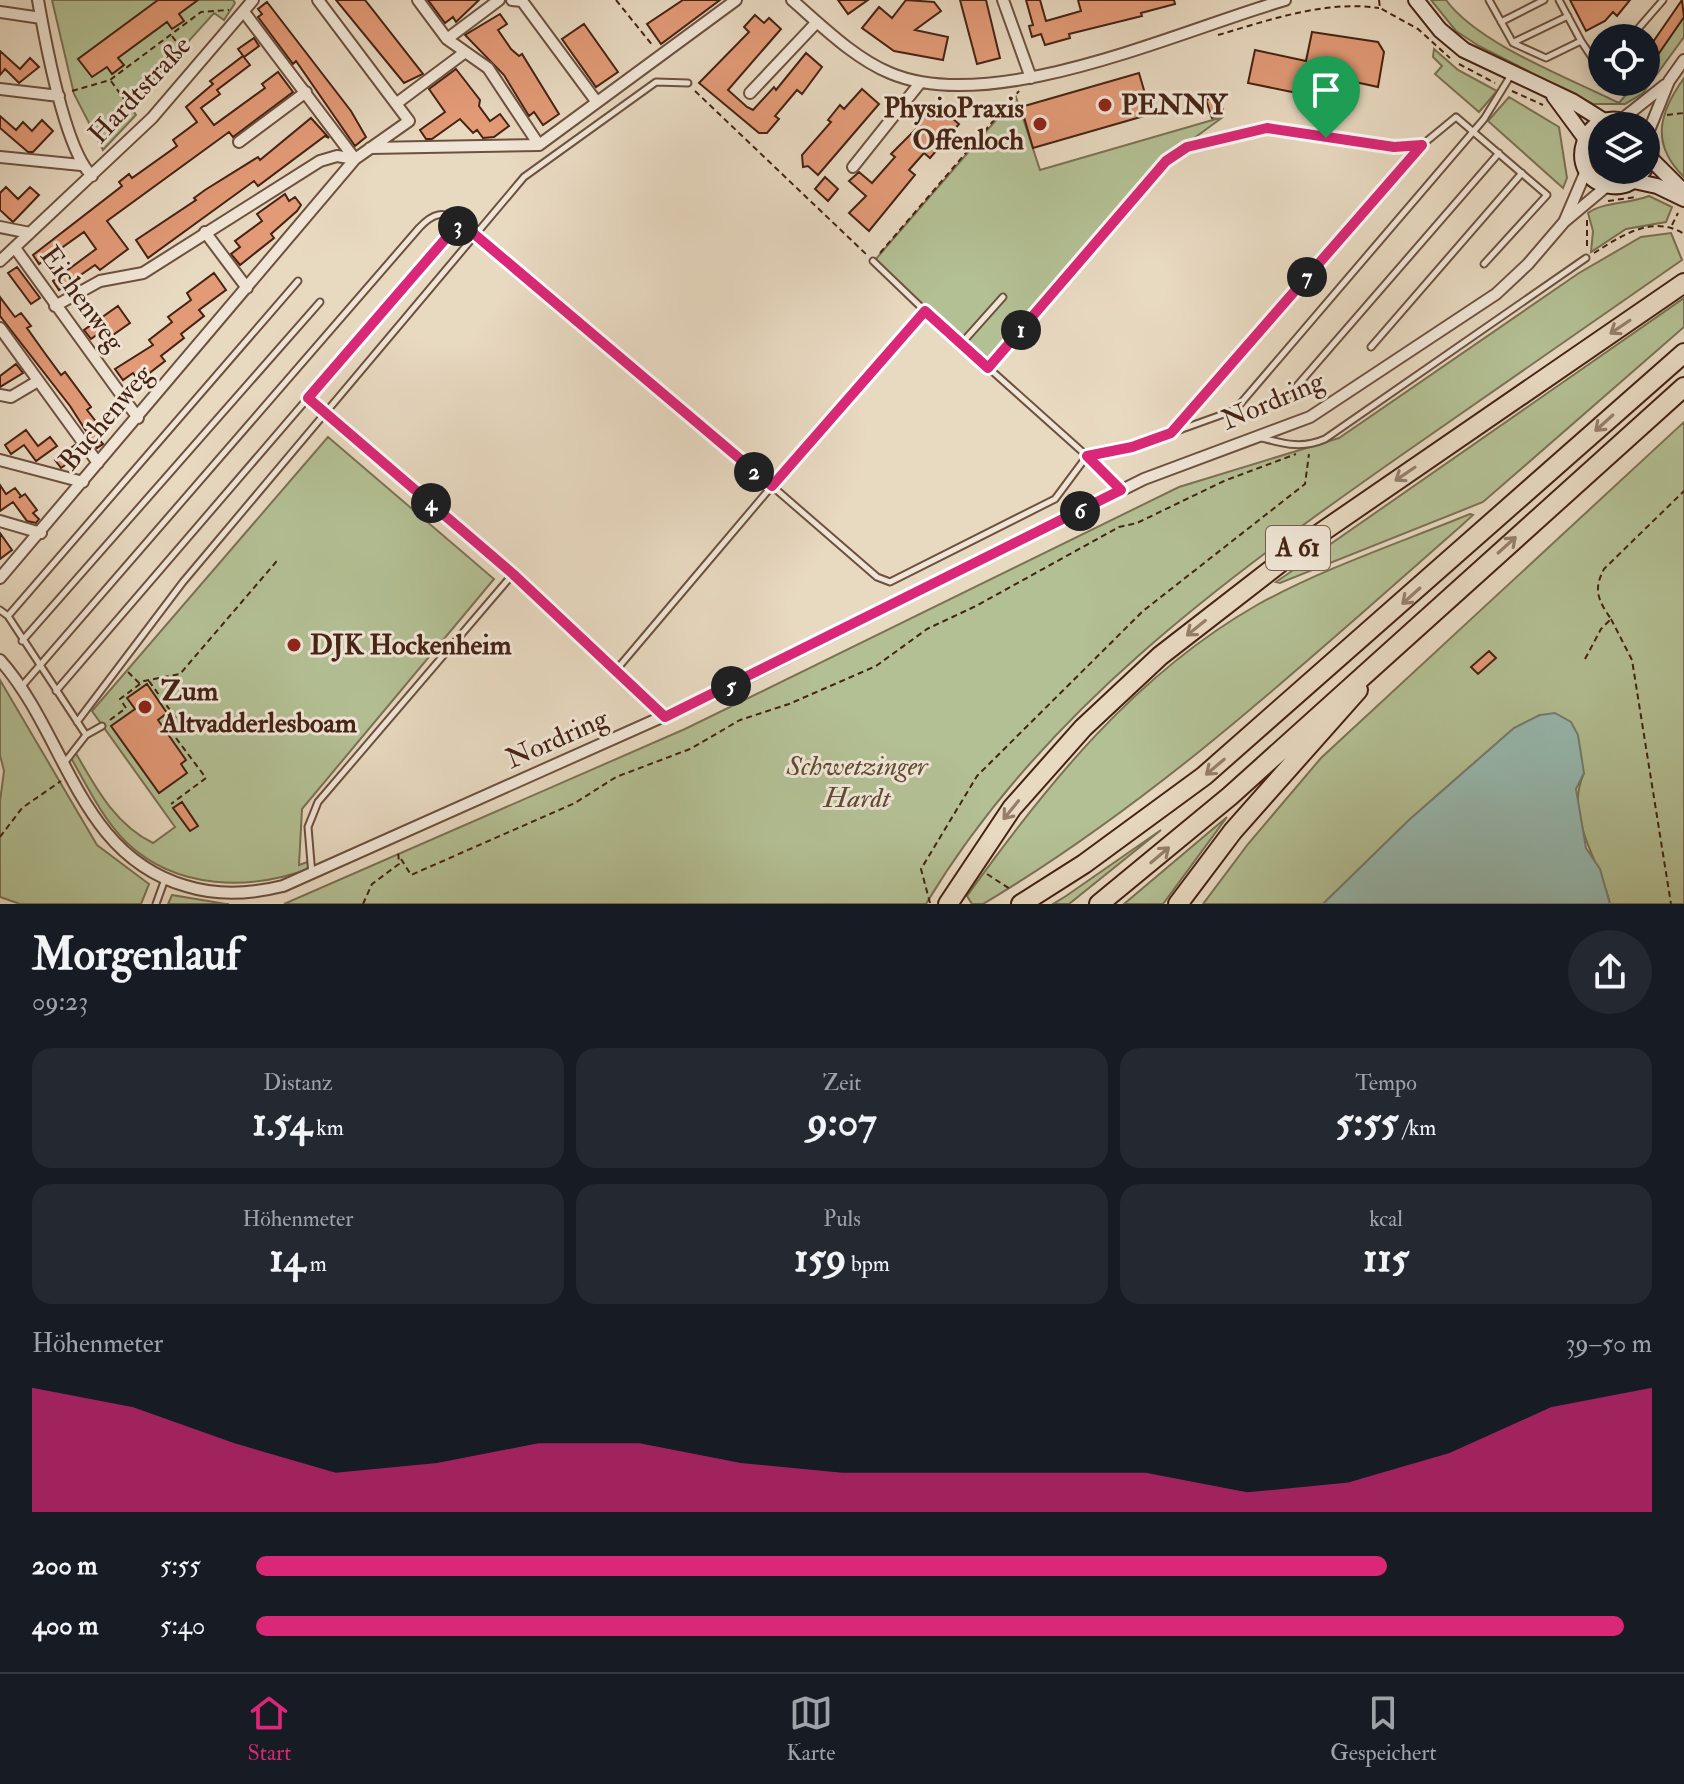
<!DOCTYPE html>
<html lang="de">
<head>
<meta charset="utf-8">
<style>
	:root { --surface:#171b24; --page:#242831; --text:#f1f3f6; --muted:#9ea1a6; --line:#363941; --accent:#db2777 }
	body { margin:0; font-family:"IM FELL Double Pica",serif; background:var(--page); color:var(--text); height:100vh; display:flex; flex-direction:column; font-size:30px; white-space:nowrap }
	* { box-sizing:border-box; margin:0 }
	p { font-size:26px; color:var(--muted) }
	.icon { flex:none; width:44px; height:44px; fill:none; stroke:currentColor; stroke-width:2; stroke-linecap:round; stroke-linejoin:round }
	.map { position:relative; height:904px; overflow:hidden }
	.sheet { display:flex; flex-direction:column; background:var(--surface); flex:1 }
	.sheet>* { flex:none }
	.controls { position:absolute; left:1588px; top:24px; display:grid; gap:16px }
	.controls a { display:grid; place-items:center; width:72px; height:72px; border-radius:50%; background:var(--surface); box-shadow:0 4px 20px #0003; font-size:40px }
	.pin { position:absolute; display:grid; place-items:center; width:68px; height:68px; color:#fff; margin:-82px -34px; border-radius:50% 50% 50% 0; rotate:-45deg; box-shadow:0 0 8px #0007 }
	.pin .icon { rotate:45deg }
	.km { position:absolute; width:40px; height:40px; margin:-20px; border-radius:50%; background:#222; color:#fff; font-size:22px; line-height:40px; text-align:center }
	.round { display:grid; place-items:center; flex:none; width:84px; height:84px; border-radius:42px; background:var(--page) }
	.head { display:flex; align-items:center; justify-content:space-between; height:136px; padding:0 32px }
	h1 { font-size:44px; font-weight:700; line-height:60px }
	.metrics { display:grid; grid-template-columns:repeat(3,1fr); gap:12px; height:136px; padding:8px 32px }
	.metrics div { display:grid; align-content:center; border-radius:20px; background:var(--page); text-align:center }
	.metrics b { font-size:40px; font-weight:700 }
	.metrics small { font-size:22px; font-weight:400 }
	.metrics p { font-size:22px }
	.chart { height:224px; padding:16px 32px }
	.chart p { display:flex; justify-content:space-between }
	.chart svg { width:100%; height:144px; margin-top:8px; fill:var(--accent); opacity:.7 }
	ul { padding:0 32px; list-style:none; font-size:26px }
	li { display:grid; grid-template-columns:128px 96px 1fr; align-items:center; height:60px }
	li i { height:20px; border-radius:10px; background:var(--accent) }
	.tabs { display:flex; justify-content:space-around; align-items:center; height:112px; border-top:2px solid var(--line); background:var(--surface); font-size:22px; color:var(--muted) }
	.tabs a { display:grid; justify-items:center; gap:4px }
	.tabs .selected { color:var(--accent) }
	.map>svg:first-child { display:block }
</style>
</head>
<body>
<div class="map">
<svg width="1684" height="904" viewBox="0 0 1684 904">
	<rect width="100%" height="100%" fill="#e8d9c1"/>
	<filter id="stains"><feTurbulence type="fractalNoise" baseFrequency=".0025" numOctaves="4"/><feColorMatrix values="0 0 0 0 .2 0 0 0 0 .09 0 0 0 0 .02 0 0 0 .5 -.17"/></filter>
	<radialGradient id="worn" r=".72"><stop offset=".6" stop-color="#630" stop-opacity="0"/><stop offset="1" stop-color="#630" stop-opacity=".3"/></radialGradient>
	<path fill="#b3c094" stroke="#7c7154" stroke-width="2" d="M52,0H233L235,3L224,20L214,13L130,106L136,115L103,150L74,94Z
		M1431,0H1446C1478,44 1569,78 1619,103L1637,82H1646V71L1684,17V37L1643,93L1625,104H1593L1479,46L1456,31Z
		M1434,49L1458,70L1497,91L1479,112L1435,74L1442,66L1433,57Z
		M1684,78V177C1650,144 1659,113 1684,78Z
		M1016,97L1040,170L1223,117L1164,160L988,365L875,260Z
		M1509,97L1559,127L1567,178L1563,188L1488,121Z
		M1602,131V158L1593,167L1590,148Z
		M1649,196L1672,207L1666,222L1626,229L1591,252L1593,231L1588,213C1603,202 1628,204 1649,196Z
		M1671,233L1682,260C1589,325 1496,390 1403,454C1223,580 1041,712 926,904H284L685,729L1179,487L1339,438L1579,273L1641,237Z
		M1684,298V327L1483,502L1280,583L1276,582Z
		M1684,422V904H1610C1601,861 1563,818 1584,773L1540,715L1514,728L1409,820L1323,904H1203L1248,844L1321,758Z
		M328,437L494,579L302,809L299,865L310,861L311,868C250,891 177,890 127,843C102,818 87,786 70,756L74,750C95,786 114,824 153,843L175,827L92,711Z
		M1470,514L1473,515L1461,526C1308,660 1158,800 983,904H972L967,896C1047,784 1136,674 1257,605C1324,568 1399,543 1470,514Z
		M0,680L97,845L149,884L141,904H20L0,897V801L4,771L0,755Z
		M1227,817L1163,904H1124Z
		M1161,830L1069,904H1053L1066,896Z
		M172,895L226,904H229H168Z"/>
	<path fill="#97bab1" stroke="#767d72" stroke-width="2" d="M1555,713L1571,722L1578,735L1584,773L1576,789L1586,848L1600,869L1610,904H1323L1409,820L1514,728L1540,715Z"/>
	<path fill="#e39a77" stroke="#452213" stroke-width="2" d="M158,0H198L179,14L184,21L172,29L167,22L118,58L124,65L112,74L107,67L92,77L78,59Z
		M336,0H365L423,74L404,83Z
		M428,0H479L456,22L453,17L445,23Z
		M683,0H720L661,44L647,24Z
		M838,0H868L848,14Z
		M906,0L934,2L941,11L915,30L948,37L943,60L894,51L862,28L879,7L892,18Z
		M960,0H986L1000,58L977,64Z
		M1026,0H1040L1046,21L1081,11L1078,0H1174L1175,4L1141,13L1142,16L1069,34L1070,38L1045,45L1041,34L1032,37L1029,26L1033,25Z
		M1570,0H1630L1617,16L1613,12L1605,21L1586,31Z
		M1682,0L1684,17L1646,72V52Z
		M267,2L351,111L366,137L355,146L296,61L293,64L258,17L262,14L258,9Z
		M500,14L507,24L498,30L511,49L519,56L522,54L559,114L543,125L534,112L529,116L504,75L465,35Z
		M755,15L764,23L769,18L781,29L728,90L747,107L753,110L774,87L776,90L806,53L822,67L802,94L797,90L775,116L779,119L767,133H759L699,83L749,32L744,27Z
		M584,24L618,72L596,87L562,39Z
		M1312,32L1378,42L1384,52L1378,87L1355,82L1351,104L1248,83L1255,50L1306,61Z
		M254,38L259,46L244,57L238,49Z
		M0,51L20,69L30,58L39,67L19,83L5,69L0,75Z
		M243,56L250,65L217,90L220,94L201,108L214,125L265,88L262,84L278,72L293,92L233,137L229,132L107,221L128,249L100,270L95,265L59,290L53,281L96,249L84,232L39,264L33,255L122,186L119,182L129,174L132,178L177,146L173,140L197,122L186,107L213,84L210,81Z
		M456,69L480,100L479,106L490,121L500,114L509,126L494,137L483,138L477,130L473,133L460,119L432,139H426L420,130L445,112L429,89Z
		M1139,73L1151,114L1033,148L1021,107Z
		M862,89L879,104L818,175L808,166L803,167L802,155L831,122L828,120L840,105L844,109Z
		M1219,96L1224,114L1212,118L1206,100Z
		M922,110L933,119L936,115L941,119L946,113L959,124L930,158L924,153L909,170L915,175L869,231L849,213L866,196L849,181L859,172L872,183L895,157L891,154L920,125L913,120Z
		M0,116L16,130L23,122L32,131L42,120L53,131L33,152H28L0,128Z
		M311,118L329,138L325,136L258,186L254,181L148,258L136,240L196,200L194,198L205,190L258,157L260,160Z
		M825,177L838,189L828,201L815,189Z
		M6,187L18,199L30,187L39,195L13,222L0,210V193Z
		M285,194L289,201L295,197L301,205L297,211L271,234L274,238L240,265L231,254L240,247L235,241L262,221L257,214Z
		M17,267L40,298L31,304L8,273Z
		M214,273L226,290L199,310L204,316L181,334L184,338L161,356L165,361L139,381L133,373L123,380L115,369L153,345L149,340L172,322L168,317L191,300L187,293Z
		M0,297L15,317L21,313L31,326L27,328L44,352L61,375L65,372L91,407L87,410L105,433L98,438L103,444L97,448L70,406L0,316Z
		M118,306L130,323L103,342L98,334L91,339L84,330Z
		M16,364L23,373L0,387V376Z
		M26,430L38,446L50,437L57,446L36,461L24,445L11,454L5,445Z
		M75,445L81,454L61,468L55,460Z
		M0,485L6,494L15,488L21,496L19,498L25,494L37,510L33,513L39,519L36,523L27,521L13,502L0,511Z
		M0,533L12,550L0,559Z
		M1489,651L1496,658L1478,674L1471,667Z
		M147,684L167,713L158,720L186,760L181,764L187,773L159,793L111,726L135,709L127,698Z
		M182,802L198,826L190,831L173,808Z"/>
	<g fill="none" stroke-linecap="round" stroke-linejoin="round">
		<g stroke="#6e503e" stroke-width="9">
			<path id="lane" d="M1489,0L1513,43L1546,58L1581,41L1559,0
				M1501,22L1544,0
				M1630,38L1663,0
				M1581,41L1601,71
				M1514,42L1568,16
				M873,261L925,311
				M961,344L1003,297
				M1371,347L1522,173
				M988,368L1166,161L1187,147L1267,128L1394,147L1421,145
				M1283,402L1499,153
				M1173,430L1422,145L1456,117L1547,195L1484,264
				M1262,438C1285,444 1302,449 1325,439L1586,258
				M1121,489L1087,456L1055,499L890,582L877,577L772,486L925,311L1087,456L1132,447L1235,410L1484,119L1511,75
				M0,610L8,616
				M22,641L320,302
				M617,669L772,486L460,222L308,398L513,574L665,716
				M22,686L419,228C433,213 443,210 460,222
				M56,691L308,398
				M77,722L183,582L524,177L656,82L688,83
				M86,735L102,726
				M65,762L86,735L8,616L298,281
				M312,875L308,827L318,802L513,574
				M156,904L165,879"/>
		</g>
		<g stroke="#6e503e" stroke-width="14">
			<path id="street" d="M38,0C45,40 65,150 92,176
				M418,0L447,39L488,68L539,145
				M512,0L522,1L596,101
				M792,0C822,26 854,58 890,73C993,117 1181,30 1285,0
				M1003,0L1031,78
				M0,12L41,18
				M244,12L355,159
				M447,39L499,0
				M0,89L59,96
				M750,93L817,22
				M397,103L464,53
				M1621,120L1665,85
				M1646,138L1669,81L1684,60
				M239,142L306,92
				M539,145L736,0
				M370,148L539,145
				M0,157L81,165
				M853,167L920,83
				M1565,220L1586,171
				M0,227L30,233
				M205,232L247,288
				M15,248L138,418
				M0,261L152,118L253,0
				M55,306L100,281L143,273L320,161L337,156L355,159
				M0,328L98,463
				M0,395L11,397L38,381
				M0,460L83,482
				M0,521L41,533
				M0,578L355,159L409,121L318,0
				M0,660C66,734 78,855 186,886C218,896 251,894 283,886L718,692L1144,479L1310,417L1496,294L1528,264L1564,222L1607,186"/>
		</g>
		<g stroke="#452213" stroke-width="18">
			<path id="secondary" d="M1416,0L1440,30L1464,50L1572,101L1604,121
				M1554,96L1585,138
				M1634,126C1584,96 1559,180 1611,186C1625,188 1636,181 1644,170
				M1648,156L1684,192
				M1634,181L1657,186L1684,199"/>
		</g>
		<g stroke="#452213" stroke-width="22">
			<path id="highway" d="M948,904L1012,808L1083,728L1160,656L1303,545L1684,283
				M1021,904L1084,864L1204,776L1684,353
				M1099,904L1230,796L1684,387
				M1178,904L1233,831L1358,690"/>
		</g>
		<path stroke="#452213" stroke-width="2" stroke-dasharray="6 4" stroke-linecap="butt" d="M616,0L653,46
			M1379,0L1380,8L1418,29L1450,58
			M1218,35C1270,20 1325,0 1379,8
			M172,36L181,48
			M1459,64L1495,83
			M111,81L129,106
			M72,91L110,80L201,12L229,10
			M695,91L867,255
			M1512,91L1543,105
			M1667,115L1684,113
			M1608,201L1636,197
			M1587,220V249
			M1672,225L1678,213
			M880,253L1019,91
			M1594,253C1621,236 1653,214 1684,234
			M1611,619L1632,660L1671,904
			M1585,659L1601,629L1611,619C1598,600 1593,590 1604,569L1684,491
			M128,672L140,684
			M149,681L180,724L167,733
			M110,720L126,708L120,699L144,681L180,674L276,562L272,559
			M170,730L206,778L171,804
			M0,837L22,808L61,781
			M401,859L411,875L575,803L616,777L690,749L740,720L789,704L876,666L927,629L976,606L1119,527L1137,523L1224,481L1296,454
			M987,874L1010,889
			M930,903L921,869L977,776L1143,611L1305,484L1309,454
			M363,904L372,884L399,864L398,850"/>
		<use href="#lane" stroke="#f0e6d7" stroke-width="5"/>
		<use href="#street" stroke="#f0e6d7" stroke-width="10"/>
		<use href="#secondary" stroke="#f0e6d7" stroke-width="14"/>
		<use href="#highway" stroke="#e8d9c1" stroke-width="18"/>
	</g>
	<defs><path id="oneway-shaft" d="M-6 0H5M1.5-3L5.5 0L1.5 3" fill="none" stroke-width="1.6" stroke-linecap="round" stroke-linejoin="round" transform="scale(2)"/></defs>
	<g stroke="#967e6a">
		<use href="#oneway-shaft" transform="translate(1620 327) rotate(146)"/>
		<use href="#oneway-shaft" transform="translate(1604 423) rotate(138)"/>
		<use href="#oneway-shaft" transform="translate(1405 474) rotate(146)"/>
		<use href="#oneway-shaft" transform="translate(1507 545) rotate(-42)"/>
		<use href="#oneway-shaft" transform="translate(1411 596) rotate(138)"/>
		<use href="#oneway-shaft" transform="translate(1196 628) rotate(141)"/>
		<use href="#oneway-shaft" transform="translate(1215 767) rotate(140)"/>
		<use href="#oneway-shaft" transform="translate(1011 810) rotate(129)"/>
		<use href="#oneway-shaft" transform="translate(1160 855) rotate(-40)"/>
	</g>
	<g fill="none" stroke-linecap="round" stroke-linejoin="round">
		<g stroke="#fff" stroke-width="16">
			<path id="route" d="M1267,128L1394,147L1422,145L1171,433L1132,447L1087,456L1121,490L665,717L513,574L308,398L460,222L772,486L925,311L988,368L1166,161L1187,147Z"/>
		</g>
		<use href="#route" stroke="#db2777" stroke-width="10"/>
	</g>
	<g fill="#8f2418" stroke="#f0e6d7" stroke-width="3">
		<circle cx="1105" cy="105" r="8"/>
		<circle cx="1040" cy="124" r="8"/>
		<circle cx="294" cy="645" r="8"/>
		<circle cx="145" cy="707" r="8"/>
	</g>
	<g text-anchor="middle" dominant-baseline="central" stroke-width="6" stroke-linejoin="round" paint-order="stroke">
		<rect fill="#f0e6d7" stroke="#785d4e" stroke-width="2" x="1266" y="526" width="64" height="44" rx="6"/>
		<g font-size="26" font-weight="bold" fill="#452213">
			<text x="1298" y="548">A 61</text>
		</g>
		<g font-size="28" fill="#452213" stroke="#f0e6d7">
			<text transform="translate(140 90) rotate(-47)">Hardtstraße</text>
			<text transform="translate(82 299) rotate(54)">Eichenweg</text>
			<text transform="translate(1273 401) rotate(-23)">Nordring</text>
			<text transform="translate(106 418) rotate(-50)">Buchenweg</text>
			<text transform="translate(557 739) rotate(-24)">Nordring</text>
		</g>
		<g font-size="28" font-weight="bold" fill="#452213" stroke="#f0e6d7" text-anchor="start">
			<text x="1121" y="105">PENNY</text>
			<text x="1024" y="108" text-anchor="end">PhysioPraxis<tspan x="1024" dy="32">Offenloch</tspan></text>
			<text x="310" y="645">DJK Hockenheim</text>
			<text x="161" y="691">Zum<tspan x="161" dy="32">Altvadderlesboam</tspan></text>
		</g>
		<g font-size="28" font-style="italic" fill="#604a33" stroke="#f0e6d7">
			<text x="857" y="766">Schwetzinger<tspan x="857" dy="32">Hardt</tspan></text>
		</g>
	</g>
	<rect width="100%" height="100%" filter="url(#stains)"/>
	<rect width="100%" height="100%" fill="url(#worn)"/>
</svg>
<div class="controls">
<a><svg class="icon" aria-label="locate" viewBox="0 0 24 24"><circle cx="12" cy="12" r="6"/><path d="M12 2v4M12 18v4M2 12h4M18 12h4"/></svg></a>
<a><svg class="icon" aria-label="layers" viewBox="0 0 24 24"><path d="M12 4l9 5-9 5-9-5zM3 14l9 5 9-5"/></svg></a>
</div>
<div class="pin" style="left:1326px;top:138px;background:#1e9e55"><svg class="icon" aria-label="arrive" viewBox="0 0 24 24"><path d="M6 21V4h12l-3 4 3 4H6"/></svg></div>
<b class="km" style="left:1021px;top:330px">1</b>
<b class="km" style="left:754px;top:472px">2</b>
<b class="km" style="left:458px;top:226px">3</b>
<b class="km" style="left:431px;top:503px">4</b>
<b class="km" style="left:731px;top:686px">5</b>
<b class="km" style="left:1080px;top:511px">6</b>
<b class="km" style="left:1307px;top:277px">7</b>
</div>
<section class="sheet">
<div class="head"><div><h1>Morgenlauf</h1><p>09:23</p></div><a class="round"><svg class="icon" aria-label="share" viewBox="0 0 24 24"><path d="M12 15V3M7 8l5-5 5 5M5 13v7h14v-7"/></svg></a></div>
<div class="metrics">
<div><p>Distanz</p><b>1.54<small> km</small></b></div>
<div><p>Zeit</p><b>9:07</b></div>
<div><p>Tempo</p><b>5:55<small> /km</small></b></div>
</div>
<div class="metrics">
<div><p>Höhenmeter</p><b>14<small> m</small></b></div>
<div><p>Puls</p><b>159<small> bpm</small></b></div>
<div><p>kcal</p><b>115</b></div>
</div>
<div class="chart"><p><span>Höhenmeter</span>39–50 m</p>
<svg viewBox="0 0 160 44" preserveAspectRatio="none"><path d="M0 44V6L10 12L20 23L30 32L40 29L50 23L60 23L70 29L80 32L90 32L100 32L110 32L120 38L130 35L140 26L150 12L160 6V44z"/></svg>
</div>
<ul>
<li><b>200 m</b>5:55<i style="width:81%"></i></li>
<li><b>400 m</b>5:40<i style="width:98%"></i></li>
</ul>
</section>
<nav class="tabs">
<a class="selected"><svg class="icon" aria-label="home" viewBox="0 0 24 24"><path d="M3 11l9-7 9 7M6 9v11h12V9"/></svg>Start</a>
<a><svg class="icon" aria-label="map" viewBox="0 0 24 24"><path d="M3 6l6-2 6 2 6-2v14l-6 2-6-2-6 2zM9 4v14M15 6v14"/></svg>Karte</a>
<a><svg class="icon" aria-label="saved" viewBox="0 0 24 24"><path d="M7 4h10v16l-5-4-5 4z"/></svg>Gespeichert</a>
</nav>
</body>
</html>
